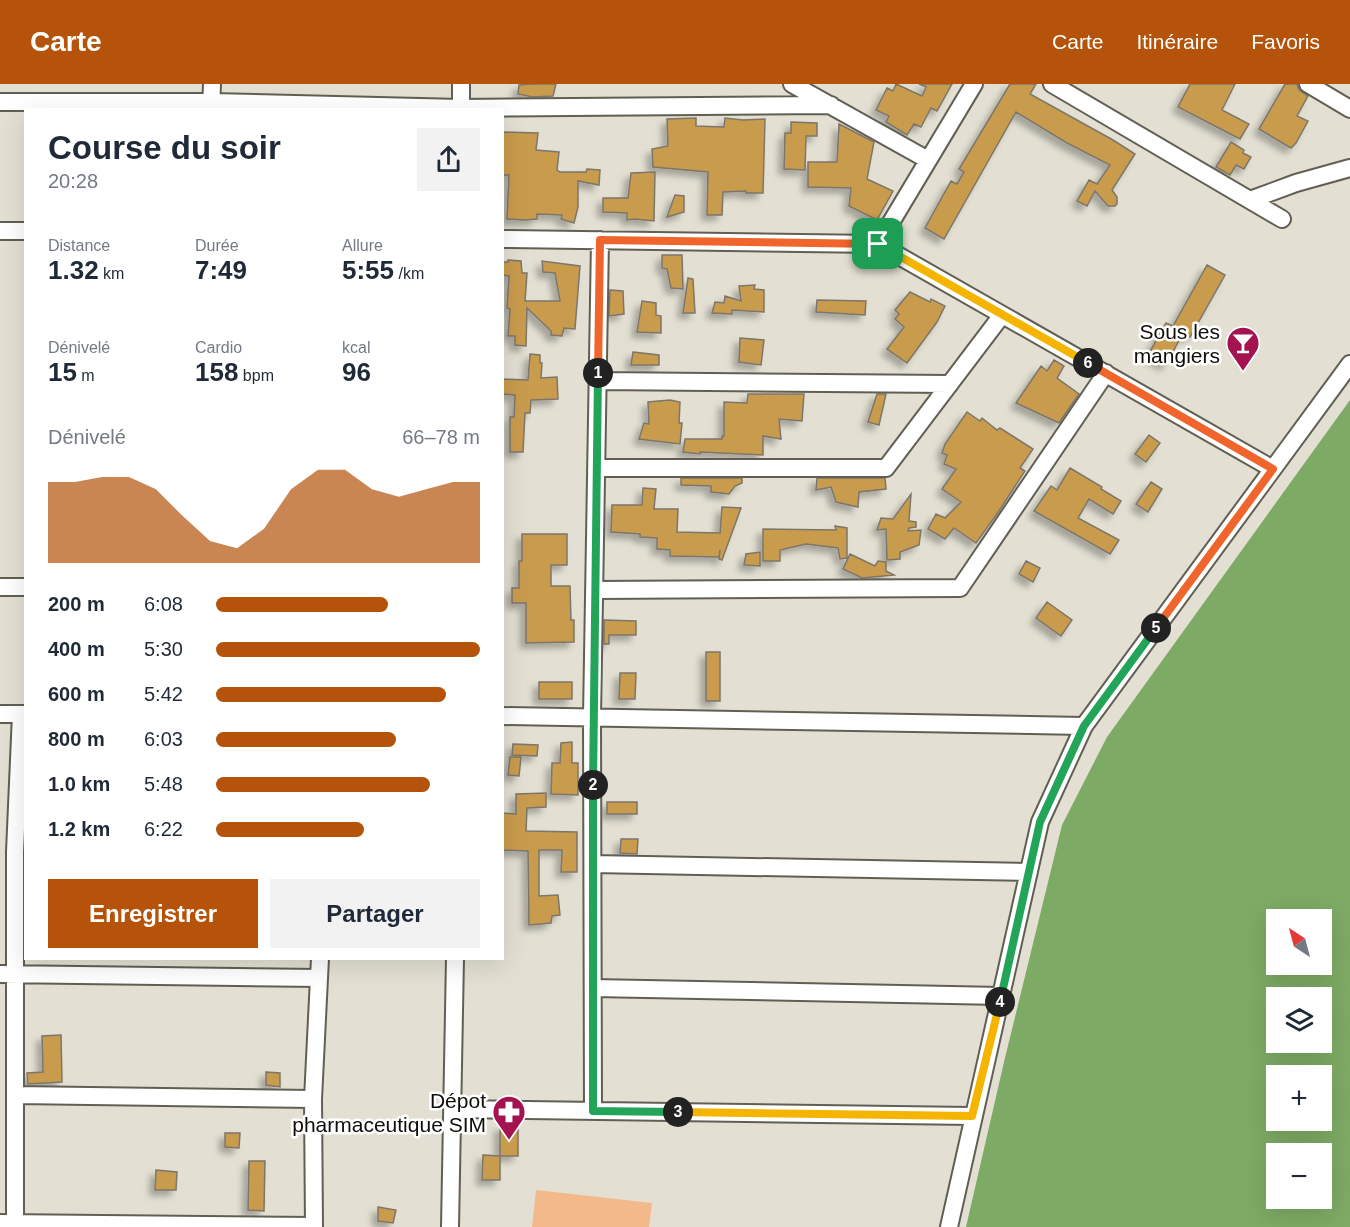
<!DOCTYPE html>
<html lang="fr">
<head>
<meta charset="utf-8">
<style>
	:root { --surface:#fff; --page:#f2f2f3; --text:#1f2937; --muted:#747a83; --accent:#b45309 }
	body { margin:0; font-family:Arial,sans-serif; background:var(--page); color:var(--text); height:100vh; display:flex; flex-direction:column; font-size:22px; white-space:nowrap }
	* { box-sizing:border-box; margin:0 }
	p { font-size:20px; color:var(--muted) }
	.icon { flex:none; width:33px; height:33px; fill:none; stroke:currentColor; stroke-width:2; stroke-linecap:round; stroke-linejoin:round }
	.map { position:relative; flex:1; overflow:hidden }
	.drawer { position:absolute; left:24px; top:24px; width:480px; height:852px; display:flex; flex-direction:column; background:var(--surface); border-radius:0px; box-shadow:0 6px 24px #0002 }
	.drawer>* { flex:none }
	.needle { width:39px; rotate:324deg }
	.controls { position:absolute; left:1266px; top:825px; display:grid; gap:12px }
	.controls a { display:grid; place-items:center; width:66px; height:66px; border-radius:0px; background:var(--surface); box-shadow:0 6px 24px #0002; font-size:30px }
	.pin { position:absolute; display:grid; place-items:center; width:51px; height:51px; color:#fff; margin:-26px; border-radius:12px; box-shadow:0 3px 9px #0006 }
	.km { position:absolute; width:30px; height:30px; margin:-15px; border-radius:50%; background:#222; color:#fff; font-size:16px; line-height:30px; text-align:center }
	.round { display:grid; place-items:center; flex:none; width:63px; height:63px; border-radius:0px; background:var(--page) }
	.headline { display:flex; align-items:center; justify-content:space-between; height:102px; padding:0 24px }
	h1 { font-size:33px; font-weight:700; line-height:45px }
	.metrics { display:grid; grid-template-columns:repeat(3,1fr); gap:9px; height:102px; padding:6px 24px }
	.metrics div { display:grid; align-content:center }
	.metrics b { font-size:26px; font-weight:700 }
	.metrics small { font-size:16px; font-weight:400 }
	.metrics p { font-size:16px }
	.chart { height:168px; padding:12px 24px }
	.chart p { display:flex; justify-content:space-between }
	.chart svg { width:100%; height:108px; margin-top:6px; fill:var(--accent); opacity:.7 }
	.button { display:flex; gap:12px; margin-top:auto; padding:12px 24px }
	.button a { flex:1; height:69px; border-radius:0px; background:var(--accent); color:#fff; font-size:24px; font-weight:700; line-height:69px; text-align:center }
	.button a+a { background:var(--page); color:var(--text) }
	ul { padding:0 24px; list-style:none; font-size:20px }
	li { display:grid; grid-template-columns:96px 72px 1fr; align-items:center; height:45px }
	li i { height:15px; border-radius:8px; background:var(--accent) }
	header { display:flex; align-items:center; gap:36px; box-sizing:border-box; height:84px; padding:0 30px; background:var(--accent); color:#fff }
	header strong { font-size:28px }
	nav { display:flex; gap:33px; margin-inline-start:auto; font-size:21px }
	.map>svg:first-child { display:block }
</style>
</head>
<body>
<header>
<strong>Carte</strong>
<nav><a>Carte</a><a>Itinéraire</a><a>Favoris</a></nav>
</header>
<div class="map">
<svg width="1350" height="1143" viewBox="0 0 1350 1143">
	<defs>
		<filter id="shadow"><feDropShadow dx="-5.5" dy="5.5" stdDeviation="3" flood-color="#0004"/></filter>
	</defs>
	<rect width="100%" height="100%" fill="#e3e0d3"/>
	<path fill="#f4b98a" d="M536,1106L652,1119L649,1143H532Z"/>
	<path fill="#7daa64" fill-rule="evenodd" d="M1350,316V1143H966L1004,978L1062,741L1107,653ZM1276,836H1322V880H1276ZM1276,914H1322V958H1276ZM1276,992H1322V1036H1276ZM1276,1070H1322V1114H1276Z"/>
	<path fill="#c99b4d" stroke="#7d766b" stroke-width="1.5" filter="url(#shadow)" d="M532,0H556L553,12L533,13L518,10L519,1Z
		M896,0L922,12L926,3L919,0H952L937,27L931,24L921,43L914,40L907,51L886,38L889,32L876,26L887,4L893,7Z
		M1010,0H1036L1030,10L1113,56L1135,70L1112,106L1117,113V120L1115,122H1108L1095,107L1087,122L1077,117L1089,96L1097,100L1110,81L1067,59L1016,28L944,155L925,144L951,97L957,100L964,88L959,85Z
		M1190,0H1235L1222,26L1249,40L1240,55L1178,23Z
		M1285,0H1297L1299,6L1308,12L1297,32L1308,37L1296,59L1291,64L1259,45Z
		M696,34V42L724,43L725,34L743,36L765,35L763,109H746V107L723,108L722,131H707L708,88L653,83L652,65L668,62L667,35Z
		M791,38L817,39V52H806L805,86L784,85L785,49H791Z
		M839,40L874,58L867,95L893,107L877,136L849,122L851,104L808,103V78H837Z
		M502,48L538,49L536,66L559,68L557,86L560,88H586L587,85L600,86L599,101L578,97V123L574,139L561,135L562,131L537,130V135L525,136L507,135L509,91H502Z
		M1231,58L1244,66L1243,69L1251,73L1244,85L1236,81L1230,91L1216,83Z
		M655,88L654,137L635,135L627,136V129L603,128V114H628L631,89Z
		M675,111L684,112V128L667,133Z
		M662,171H682L683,205L671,204L667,185L662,184Z
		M508,176L521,177L522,189H527L525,217H560L555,189L543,188L542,177L580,182L575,245L564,244L562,252L551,251V247L527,224L526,262L515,261V252H508L510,225L507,224L509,192L502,191V178H508Z
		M1207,181L1225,191L1190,253L1183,249L1166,281L1148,271L1166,239L1173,242Z
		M688,194L693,195L695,229H683Z
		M755,201L754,205L764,206V228L732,226V230L712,229L715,218L724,219L725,212L741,217L739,202Z
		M610,206L623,207L624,230L609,232Z
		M910,208L930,218L931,215L945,222L937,238L907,279L887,265L904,243L895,235L899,230L895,226Z
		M817,216L866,217L865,231L816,228Z
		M642,217L656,219V231L661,232V249L637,248Z
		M740,254L764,256L761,281L739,278Z
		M633,268L659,271V281H631Z
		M530,270L540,271V279H542L541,294L557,293L558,315L531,316L530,329H525L523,368H510V333H514L515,311L502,310V295L528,296Z
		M1054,276L1064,282L1057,294L1079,310L1059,339L1016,319L1041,282L1047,287Z
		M748,310H804L802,337L779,335L781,355L763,352V371L700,368V370L683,368L685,355H722V352H724V318L747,319Z
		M877,310H886L879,341L868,338Z
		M670,316L680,318L679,339H682L680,360L639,355L644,339L649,340L648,318Z
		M967,328L980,337L982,334L997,346L1000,344L1033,365L1020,384L1025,387L997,430L976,459L954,444L945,455L928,445L936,430L945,434L961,418L942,405L956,385L944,380L947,371L942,369L945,360Z
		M1149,351L1160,359L1146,378L1135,370Z
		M1070,384L1102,403L1101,405L1121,417L1113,430L1089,415L1078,434L1119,456L1110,470L1034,427L1051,402L1057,406Z
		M681,394H742V399L735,402L729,410L711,408V402L681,401Z
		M817,394H885L886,405L859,408L858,423L836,418L831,403L816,406Z
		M1151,398L1162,405L1148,428L1136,420Z
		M643,404L656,405L654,425H678L677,448L720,449L722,423L741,424L722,476L719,475L720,466L719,473L670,472V466L657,465V454L640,453V450L611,448L612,421H642Z
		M911,410L909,437L916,438V443L909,444L908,447L921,446L919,461L900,468V475L887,476L886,445L877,446L881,434L893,435Z
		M835,442L847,444V474L840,475L838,464L806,460L780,466V477H763V445L836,446Z
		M522,450H567V481H551V502H570L571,536H574V558L526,559V519H512V504H519V477H522Z
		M760,468V482L744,481L746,470Z
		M850,470L875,482L878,477L886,478V487L894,491L862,494L843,485Z
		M1026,477L1040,484L1033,498L1019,490Z
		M1047,518L1072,536L1061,552L1036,534Z
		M604,536L636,537V551H609V560H604Z
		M706,568H720V617H706Z
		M620,589H636L635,615H619Z
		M539,598H572V615H539Z
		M572,658V679H578V711L551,710L552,679H560L561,659Z
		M513,660L538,661L537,672L512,671Z
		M510,673H521L519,692L508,691Z
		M546,709V723L527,724L526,747L577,748V788H561L562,766H539V812L558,811L560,831L552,832L551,839L529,841L528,767L502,766V729L516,730V710Z
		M607,718H637V730H607Z
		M621,755H638L637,770L620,769Z
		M61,951L62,998L28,1000L27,989L43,988L42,952Z
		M266,988L280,989V1003L266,1001Z
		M500,1042L518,1043V1072H500Z
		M225,1049H240L239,1064L225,1063Z
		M483,1071L500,1072V1096H482Z
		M249,1077H265L264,1127L248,1126Z
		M156,1086L177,1088L176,1106H155Z
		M378,1123L396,1126L393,1139L378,1137Z"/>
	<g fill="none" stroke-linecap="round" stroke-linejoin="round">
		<g stroke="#615f53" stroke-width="20">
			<path id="minor" d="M792,0L928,76
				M1052,0L1282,135
				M1308,0L1350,25
				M0,18H211L461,24L831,21
				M211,26L212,0
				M461,26V0
				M1250,116L1296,99L1350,84
				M0,147H26
				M502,155L878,160L1273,385
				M878,160L974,0
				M598,297L950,300
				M596,384H886L1002,231
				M0,503H26
				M594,506L960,504L1106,289
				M0,630H26
				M502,632L1084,642
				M593,780L1029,788
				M0,890L319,894
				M593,904L1001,912
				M16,1011L313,1015
				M452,1025L972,1032
				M593,1027L592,633L600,156
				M0,1139L314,1142
				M15,1140V768L21,630
				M314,1143L313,1015L320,874
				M450,1143L455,874
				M949,1143L1040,738L1084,642L1350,280"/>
		</g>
		<use href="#minor" stroke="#fff" stroke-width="16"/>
	</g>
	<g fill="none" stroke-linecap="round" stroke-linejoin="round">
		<g stroke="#fff" stroke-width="12">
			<path id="split-1" d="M598,289L600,156L878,160"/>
		</g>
		<g stroke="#fff" stroke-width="12">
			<path id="split-2" d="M593,701L598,289"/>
		</g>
		<g stroke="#fff" stroke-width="12">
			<path id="split-3" d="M593,701V1027L678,1028"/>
		</g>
		<g stroke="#fff" stroke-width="12">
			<path id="split-4" d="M678,1028L972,1032L1000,918"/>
		</g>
		<g stroke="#fff" stroke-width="12">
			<path id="split-5" d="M1000,918L1040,738L1084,642L1156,544"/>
		</g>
		<g stroke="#fff" stroke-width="12">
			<path id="split-6" d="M1088,279L1273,385L1156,544"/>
		</g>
		<g stroke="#fff" stroke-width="12">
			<path id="split-7" d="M878,160L1088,279"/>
		</g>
		<use href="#split-1" stroke="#f0652b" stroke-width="8"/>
		<use href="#split-2" stroke="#22a559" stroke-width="8"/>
		<use href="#split-3" stroke="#22a559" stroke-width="8"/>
		<use href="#split-4" stroke="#f5b400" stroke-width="8"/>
		<use href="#split-5" stroke="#22a559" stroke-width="8"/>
		<use href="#split-6" stroke="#f0652b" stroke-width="8"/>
		<use href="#split-7" stroke="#f5b400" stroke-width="8"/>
	</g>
	<defs>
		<g id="bar-pin" transform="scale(1.725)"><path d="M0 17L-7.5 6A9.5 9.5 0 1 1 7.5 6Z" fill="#a51250" stroke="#fff"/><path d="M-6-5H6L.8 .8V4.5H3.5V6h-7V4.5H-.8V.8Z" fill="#fff"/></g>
		<g id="pharmacy-pin" transform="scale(1.725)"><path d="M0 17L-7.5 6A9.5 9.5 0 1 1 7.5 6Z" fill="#a51250" stroke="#fff"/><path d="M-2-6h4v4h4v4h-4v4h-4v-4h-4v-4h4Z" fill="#fff"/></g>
	</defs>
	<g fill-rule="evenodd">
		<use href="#bar-pin" x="1243" y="259"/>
		<use href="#pharmacy-pin" x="509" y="1028"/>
	</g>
	<g text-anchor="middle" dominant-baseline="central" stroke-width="5" stroke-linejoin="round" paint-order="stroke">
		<g font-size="21" fill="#0e0d09" stroke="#fff" text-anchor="end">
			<text x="1220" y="247">Sous les<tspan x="1220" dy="24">mangiers</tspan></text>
			<text x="486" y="1016">Dépot<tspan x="486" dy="24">pharmaceutique SIM</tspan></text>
		</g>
	</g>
</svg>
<div class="controls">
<a><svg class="needle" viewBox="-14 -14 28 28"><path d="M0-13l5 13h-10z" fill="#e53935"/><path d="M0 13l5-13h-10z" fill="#747a83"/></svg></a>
<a><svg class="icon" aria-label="layers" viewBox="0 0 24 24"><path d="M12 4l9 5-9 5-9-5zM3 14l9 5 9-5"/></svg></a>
<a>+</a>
<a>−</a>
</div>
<div class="pin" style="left:878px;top:160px;background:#1e9e55"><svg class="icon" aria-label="arrive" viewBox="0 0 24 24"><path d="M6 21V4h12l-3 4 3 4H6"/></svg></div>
<b class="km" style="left:598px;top:289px">1</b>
<b class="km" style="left:593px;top:701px">2</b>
<b class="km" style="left:678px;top:1028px">3</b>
<b class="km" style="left:1000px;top:918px">4</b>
<b class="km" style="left:1156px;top:544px">5</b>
<b class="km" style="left:1088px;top:279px">6</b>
<section class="drawer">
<div class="headline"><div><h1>Course du soir</h1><p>20:28</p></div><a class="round"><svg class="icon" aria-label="share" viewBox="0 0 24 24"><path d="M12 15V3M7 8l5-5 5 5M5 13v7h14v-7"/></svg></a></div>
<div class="metrics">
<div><p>Distance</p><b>1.32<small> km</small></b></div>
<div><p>Durée</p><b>7:49</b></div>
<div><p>Allure</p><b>5:55<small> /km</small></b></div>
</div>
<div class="metrics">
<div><p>Dénivelé</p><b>15<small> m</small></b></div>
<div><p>Cardio</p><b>158<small> bpm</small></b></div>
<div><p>kcal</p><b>96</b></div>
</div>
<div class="chart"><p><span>Dénivelé</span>66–78 m</p>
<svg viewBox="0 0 160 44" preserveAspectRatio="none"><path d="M0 44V11L10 11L20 9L30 9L40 14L50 25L60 35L70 38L80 30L90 14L100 6L110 6L120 14L130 17L140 14L150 11L160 11V44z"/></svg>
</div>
<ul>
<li><b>200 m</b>6:08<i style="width:65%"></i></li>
<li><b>400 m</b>5:30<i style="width:100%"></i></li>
<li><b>600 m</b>5:42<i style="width:87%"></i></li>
<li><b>800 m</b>6:03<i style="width:68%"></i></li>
<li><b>1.0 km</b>5:48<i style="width:81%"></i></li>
<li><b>1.2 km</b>6:22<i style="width:56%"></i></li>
</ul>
<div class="button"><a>Enregistrer</a><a>Partager</a></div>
</section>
</div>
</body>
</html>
